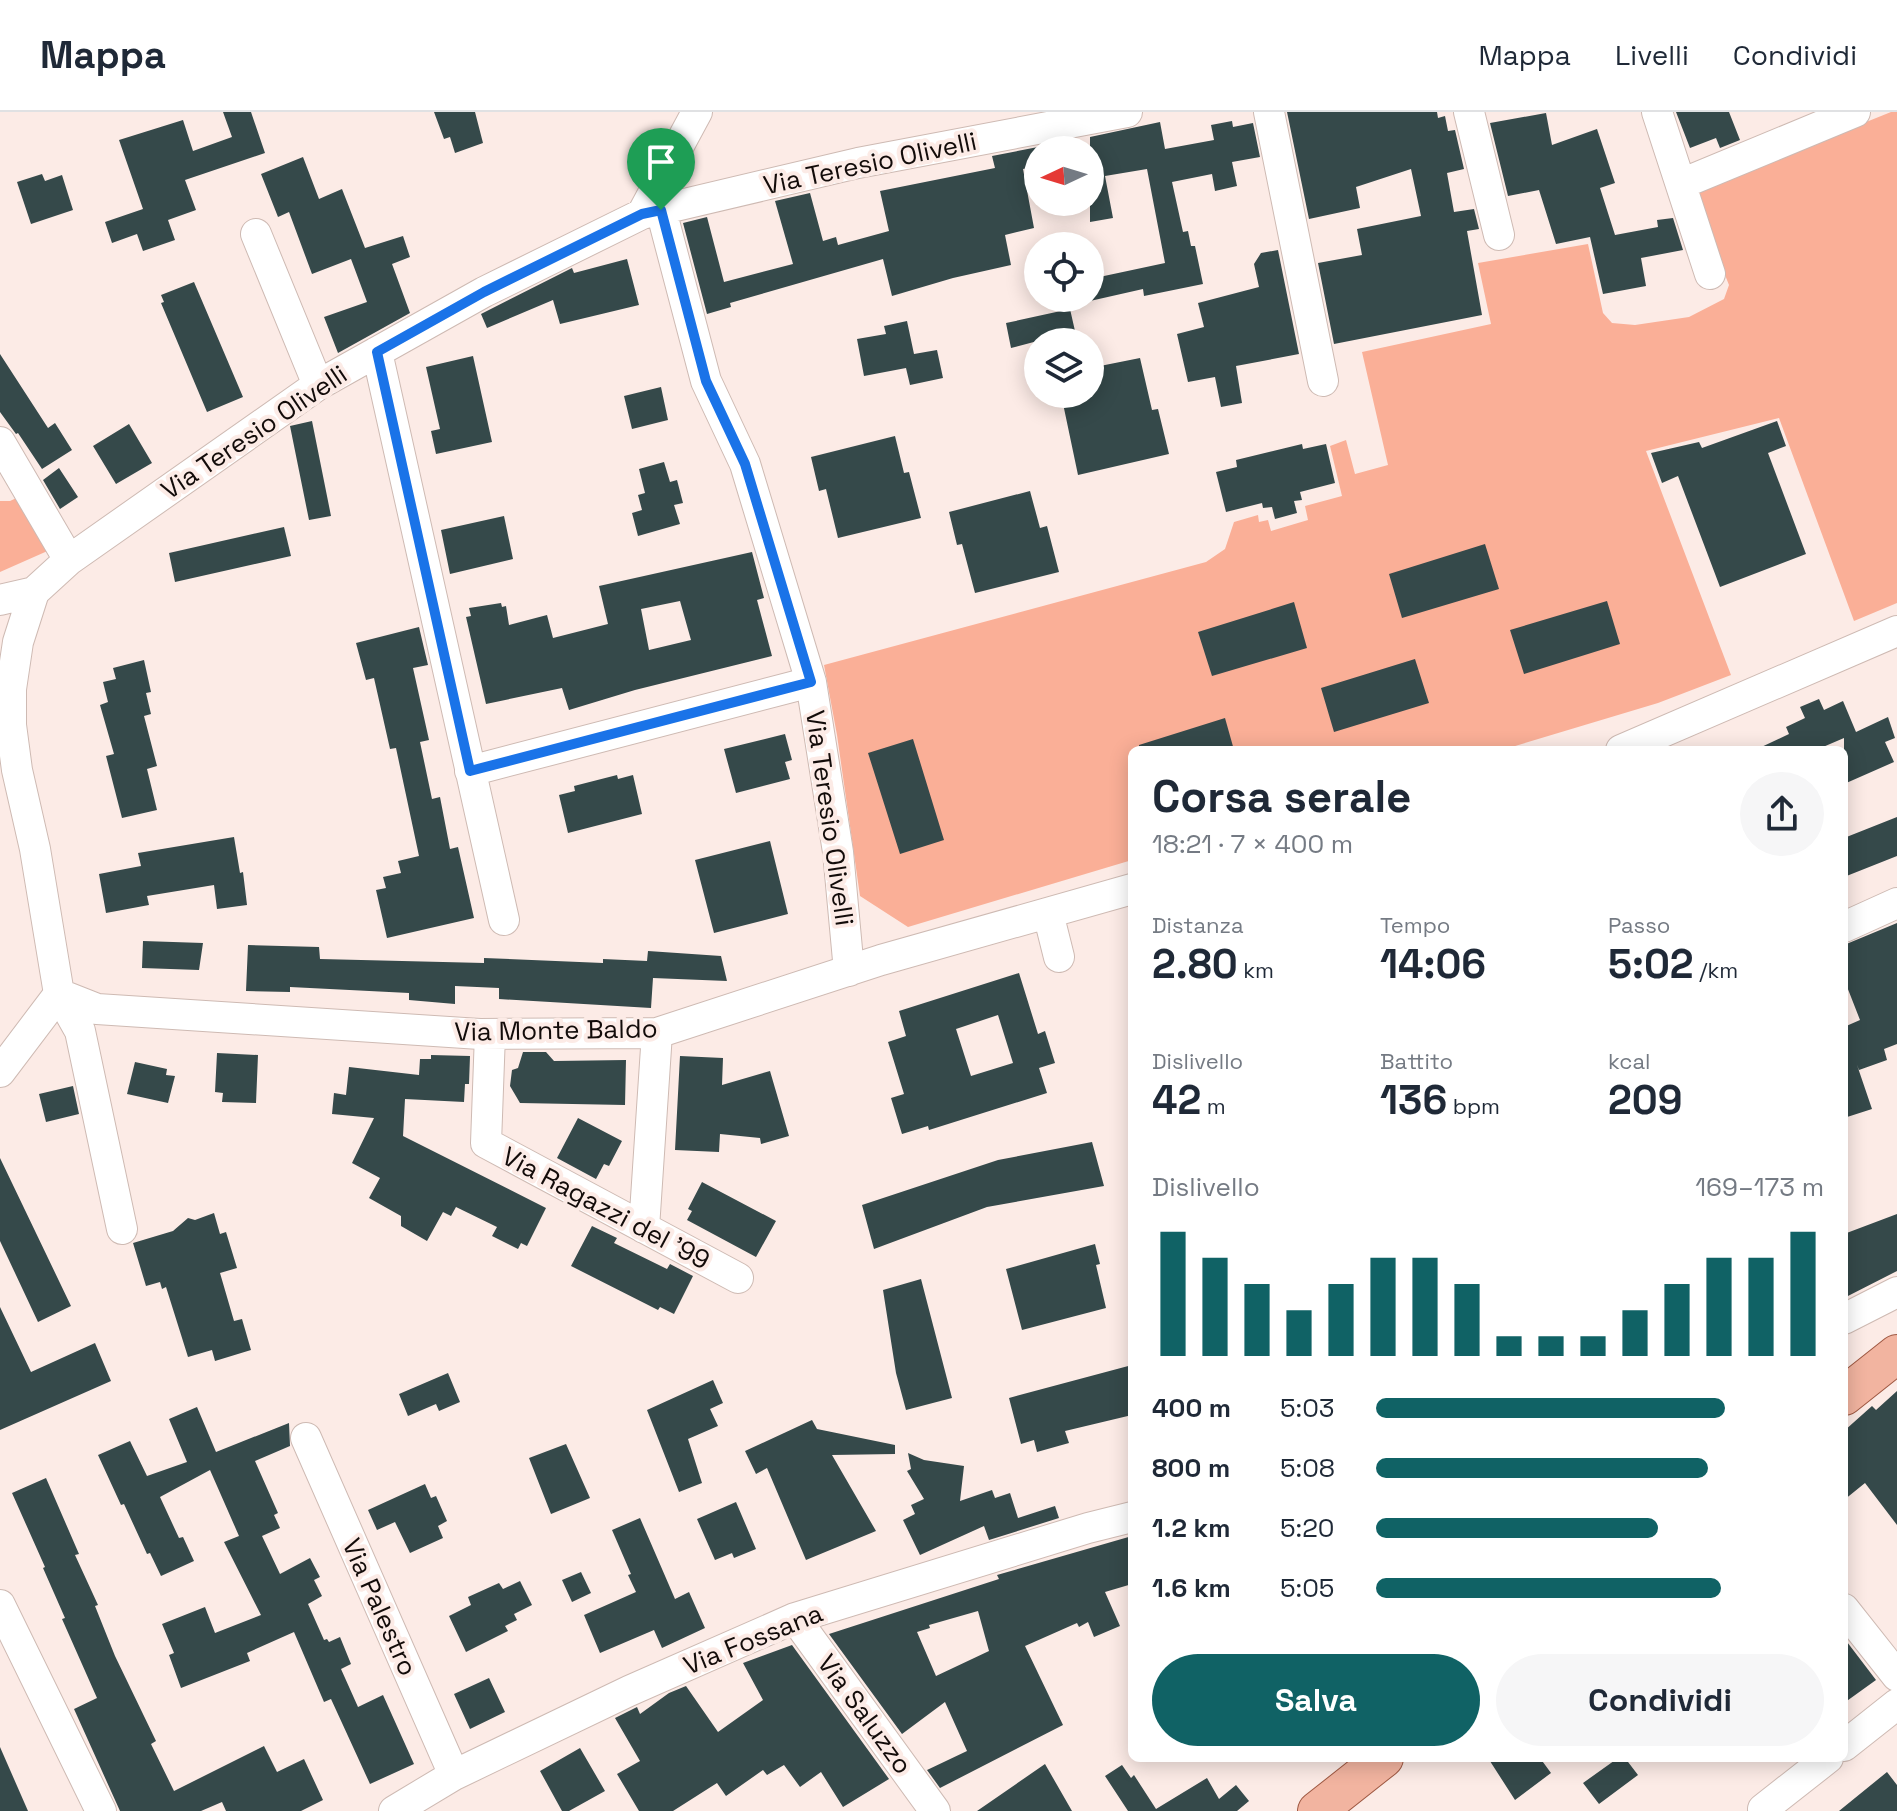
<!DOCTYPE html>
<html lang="it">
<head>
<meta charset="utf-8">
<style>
	:root { --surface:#fff; --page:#f6f6f7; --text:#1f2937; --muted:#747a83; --line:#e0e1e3; --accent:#106265 }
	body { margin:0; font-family:"Space Grotesk",sans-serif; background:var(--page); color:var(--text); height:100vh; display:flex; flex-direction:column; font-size:30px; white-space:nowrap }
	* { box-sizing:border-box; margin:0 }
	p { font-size:26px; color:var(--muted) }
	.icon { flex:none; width:44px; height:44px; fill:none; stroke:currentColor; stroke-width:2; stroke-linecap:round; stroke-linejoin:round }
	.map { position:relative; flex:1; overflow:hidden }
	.panel { position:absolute; left:1128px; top:634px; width:720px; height:1016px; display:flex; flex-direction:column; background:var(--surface); border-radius:12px; box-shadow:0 4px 20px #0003 }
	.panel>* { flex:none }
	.needle { width:52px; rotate:266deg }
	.fabs { position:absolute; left:1024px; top:24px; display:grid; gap:16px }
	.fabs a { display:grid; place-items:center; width:80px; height:80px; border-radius:50%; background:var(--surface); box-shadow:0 4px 20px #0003; font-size:40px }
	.pin { position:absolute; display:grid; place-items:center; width:68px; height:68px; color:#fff; margin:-82px -34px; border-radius:50% 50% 50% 0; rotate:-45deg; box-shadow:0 0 8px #0007 }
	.pin .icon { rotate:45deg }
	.round { display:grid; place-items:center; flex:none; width:84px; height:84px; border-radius:42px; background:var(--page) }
	.summary { display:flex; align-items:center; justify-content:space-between; height:136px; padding:0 24px }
	h1 { font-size:44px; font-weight:700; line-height:60px }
	.metrics { display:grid; grid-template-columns:repeat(3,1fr); gap:12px; height:136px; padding:8px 24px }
	.metrics div { display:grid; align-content:center }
	.metrics b { font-size:40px; font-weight:700 }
	.metrics small { font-size:22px; font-weight:400 }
	.metrics p { font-size:22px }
	.chart { height:224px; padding:16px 24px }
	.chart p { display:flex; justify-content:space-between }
	.chart svg { width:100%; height:144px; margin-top:8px; stroke:var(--accent); stroke-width:6 }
	.cta { display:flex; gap:16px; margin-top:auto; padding:16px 24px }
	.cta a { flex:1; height:92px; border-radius:48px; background:var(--accent); color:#fff; font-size:32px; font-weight:700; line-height:92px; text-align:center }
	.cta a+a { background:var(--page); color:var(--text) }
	ul { padding:0 24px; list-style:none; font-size:26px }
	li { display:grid; grid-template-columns:128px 96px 1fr; align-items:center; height:60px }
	li i { height:20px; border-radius:10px; background:var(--accent) }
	header { display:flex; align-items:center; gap:48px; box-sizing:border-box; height:112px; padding:0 40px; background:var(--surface); border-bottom:2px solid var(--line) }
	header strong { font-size:38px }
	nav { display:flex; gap:44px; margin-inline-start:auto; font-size:28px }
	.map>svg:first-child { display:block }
</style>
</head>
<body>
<header>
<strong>Mappa</strong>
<nav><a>Mappa</a><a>Livelli</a><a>Condividi</a></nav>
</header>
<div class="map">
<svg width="1897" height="1699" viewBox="0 0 1897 1699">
	<rect width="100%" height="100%" fill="#fcebe6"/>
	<path fill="#faaf97" d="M1891,0H1897V491L1854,509L1779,306L1646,339L1731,563L1658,591L1502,638H1132V748L908,815L860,784L837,623L824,553L1206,450L1225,437L1234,410L1258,403L1259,410L1268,408L1271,419L1308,408L1305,394L1342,384L1330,334L1346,328L1355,362L1388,353L1362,240L1491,212L1478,151L1588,132L1603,201L1612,211L1635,213L1689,205L1724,187L1729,173L1692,80Z
		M25,382L52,437L0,460V389H10Z"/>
	<path fill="#35494a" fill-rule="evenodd" d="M223,0H251L265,41L185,68L196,98L168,108L175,128L143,139L137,122L112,131L105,110L143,97L119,28L183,8L193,39L232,25Z
		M434,0H475L483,31L455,41L450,25L444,27Z
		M1287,0H1437L1438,6L1445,4L1448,19L1455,18L1464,57L1447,61L1454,100L1474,97L1479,117L1467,119L1482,203L1334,232L1318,151L1362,143L1357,117L1421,104L1411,57L1356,75L1360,96L1309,107Z
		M1676,0H1729L1740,28L1720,36L1716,26L1690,36Z
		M1546,1L1552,33L1597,17L1615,71L1600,76L1615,123L1658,115L1657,108L1673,106L1683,138L1641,146L1646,174L1603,182L1590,125L1556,132L1539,78L1508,84L1490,11Z
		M1232,9L1233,15L1253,11L1260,45L1232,50L1237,74L1215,79L1212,62L1172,70L1183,120L1188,119L1191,134H1195L1203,172L1144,184L1143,177L1090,189V167L1165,151L1147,57L1105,64L1113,106L1090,110V25L1160,10L1165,37L1214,28L1211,13Z
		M1038,35V54L1023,57L1034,116L1005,123L1011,153L953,166L892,184L883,147L730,191L731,195L707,202L683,111L707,105L724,170L793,152L775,89L810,81L823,129L836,125L838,133L889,119L880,79L995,56L992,44Z
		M303,45L319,87L342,77L365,136L403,124L410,145L392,152L410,201L338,241L324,205L367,190L351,147L312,162L289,100L278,105L261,62Z
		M42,62L45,69L62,63L73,98L31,112L17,70Z
		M1278,138L1299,242L1236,254L1242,291L1221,295L1215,265L1188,270L1177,222L1204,215L1198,191L1259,175L1254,152L1261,141Z
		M627,147L639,193L560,212L553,188L487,216L481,202L572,156L574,161Z
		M194,170L243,285L207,300L161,191L164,190L161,183Z
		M1070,197L1075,219L1011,236L1006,211Z
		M907,209L914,242L937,238L943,266L910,273L906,256L864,264L857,227L886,222L884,214Z
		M0,242L48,316L55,311L72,338L42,357L18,321L16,322L0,300Z
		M473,244L492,330L436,342L431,319L440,317L426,255Z
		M1140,246L1152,298L1158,297L1169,342L1078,363L1061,282H1090V256Z
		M661,275L668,308L632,317L624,284Z
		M312,309L331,404L309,408L290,314Z
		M1777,309L1786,334L1768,341L1806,442L1720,475L1678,364L1662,371L1651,341L1699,330L1702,336Z
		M129,312L152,351L116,372L93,334Z
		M895,324L904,361L909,360L921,406L838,426L826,377L819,379L811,345Z
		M1302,332L1303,337L1326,332L1335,371L1300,380L1302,388L1294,389L1297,401L1275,407L1272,395L1263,396L1262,391L1226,400L1216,360L1237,355L1236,348Z
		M664,350L670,370L677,368L683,391L674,393L680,412L638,424L632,401L642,398L638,383L645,381L639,357Z
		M59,356L78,385L60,397L43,368Z
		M1030,379L1040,416L1047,414L1059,460L975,481L962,432L957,433L949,400Z
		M504,404L513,447L450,462L441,418Z
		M284,415L291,444L175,470L169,441Z
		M1485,432L1499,477L1402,506L1389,462Z
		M752,440L764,486L757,488L772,544L635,578L569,598L562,576L486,592L466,505L471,504L469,496L501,491L502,495L506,494L509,513L547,503L553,526L608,512L599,474ZM680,489L691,528L649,538L641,497Z
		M1607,489L1620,532L1524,562L1510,518Z
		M1294,490L1307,536L1212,564L1198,520Z
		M419,515L428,553L413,556L429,628L420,630L432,687L440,685L450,737L458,735L474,806L387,826L376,778L386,776L383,765L401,761L398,749L419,744L396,636L390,637L374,566L366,568L356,531Z
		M1415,547L1429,591L1334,620L1321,576Z
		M144,548L151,580L146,581L151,602L144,604L157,654L147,657L157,698L122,706L106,644L114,642L100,593L108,590L103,570L116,567L113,556Z
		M1819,587L1824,598L1843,589L1856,620L1888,605L1895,626L1885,630L1894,650L1844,672V626L1816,638H1755L1789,622L1786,615L1805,606L1800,595Z
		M1225,606L1234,638H1139V633Z
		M785,622L792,648L785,650L790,667L736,681L724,637Z
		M913,627L944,728L900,742L868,641Z
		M617,663L618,667L633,663L642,702L568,721L559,683L575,679L574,674Z
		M1897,705V744L1844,765V726Z
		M234,725L240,761L243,760L247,793L217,797L214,773L147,784L149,793L106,801L99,762L141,754L138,741Z
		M770,729L788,802L714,821L695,748Z
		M1897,811V932L1884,937L1887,948L1859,958L1857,953L1872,997L1844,1006V926H1847L1844,915L1860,908L1844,867V833Z
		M143,829L203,831L199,858L142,856Z
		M248,833L319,835L320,847L484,851V846L603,851V847L647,849L648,839L721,844L727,869L653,866L651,896L499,887V876L455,874V892L409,888V881L290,875V880L246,879Z
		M1019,861L1038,922L1045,919L1055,951L1039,956L1047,981L929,1018L928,1014L902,1022L891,986L904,982L888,930L906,924L899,899ZM998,903L1013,951L971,964L956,917Z
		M523,940H546L554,949L626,948L625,993L520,991L510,974L512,958L518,956Z
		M217,941L258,943L256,991L222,990L223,981L215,980Z
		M431,943L470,944L469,972H465L464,990L405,987L403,1024L546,1096L527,1134L521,1131L518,1137L492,1124L497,1115L456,1095L451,1104L443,1100L427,1129L401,1114V1104L369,1086L380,1066L352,1051L374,1006L332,1002L334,981L346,983L349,955L419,963L420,947H431Z
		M680,944L723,946L722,973L770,959L789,1024L761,1032L760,1026L720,1022L719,1040L675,1038Z
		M135,950L167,957L166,963L175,964L168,991L127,982Z
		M73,974L79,1002L46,1010L39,982Z
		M578,1006L622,1029L609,1054L604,1052L596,1067L557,1046Z
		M1092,1030L1104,1074L987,1095L874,1137L862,1093L998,1048Z
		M0,1046L71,1194L38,1210L0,1129Z
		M702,1070L776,1109L756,1145L687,1108L692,1099L688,1097Z
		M214,1101L220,1122L226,1120L237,1156L220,1161L234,1209L242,1207L251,1238L215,1249L212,1238L188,1245L166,1175L162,1177L160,1170L146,1174L133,1131L173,1119L188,1106L195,1108Z
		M1897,1102V1159L1844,1186V1122Z
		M592,1114L617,1126L614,1131L667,1157L670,1152L693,1164L674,1202L660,1195L658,1198L571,1154Z
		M1095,1132L1100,1152L1096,1153L1106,1196L1022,1218L1006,1157Z
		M921,1167L952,1286L906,1298L896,1261L883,1178Z
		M0,1195L31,1260L95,1231L111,1269L0,1318Z
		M1132,1253V1303L1065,1319L1069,1331L1037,1340L1034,1328L1021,1332L1009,1286Z
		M448,1261L460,1290L439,1299L436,1292L408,1304L399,1282Z
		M713,1268L723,1291L710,1297L718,1314L688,1327L702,1371L679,1380L647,1298Z
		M1897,1279V1413L1865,1371L1844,1388V1319L1872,1294L1876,1298Z
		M197,1295L216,1340L289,1311L290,1334L255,1349L278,1401L274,1403L280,1416L262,1424L280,1462L310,1446L320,1465L314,1468L322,1484L308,1492L324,1528L327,1527L329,1530L340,1525L351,1552L341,1557L358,1595L383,1583L414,1652L370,1672L331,1587L324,1590L294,1520L247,1541L250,1549L181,1576L169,1543L174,1541L162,1512L205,1495L215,1521L261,1503L224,1430L239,1424L210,1358L160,1385L179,1426L183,1425L194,1449L161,1464L150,1441L147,1442L124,1392L121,1393L98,1343L130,1329L147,1364L187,1350L169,1307Z
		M812,1308L817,1317L895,1333V1342L832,1343L876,1419L806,1448L767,1356L756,1362L745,1339Z
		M566,1332L590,1386L551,1402L529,1346Z
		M908,1341L924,1348L964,1354L960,1389L992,1378L995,1386L1010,1381L1018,1406L1055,1394L1059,1406L989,1428L984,1414L920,1443L903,1408L915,1402L911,1393L924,1387L907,1359L911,1357Z
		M46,1366L79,1442L75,1443L98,1493L95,1494L115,1544L156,1629L151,1632L174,1679L264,1634L277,1660L304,1647L323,1688L301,1699H226L222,1690L201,1699H120L74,1597L97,1586L62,1507L65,1506L43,1456L45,1455L12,1381Z
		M425,1372L431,1386L436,1384L447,1409L438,1414L443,1426L410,1441L395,1410L377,1418L368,1398Z
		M736,1390L756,1437L734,1446L732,1441L715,1448L697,1407Z
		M640,1406L675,1487L689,1480L705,1516L662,1536L654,1518L600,1541L584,1503L636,1480L628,1463L631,1462L612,1418Z
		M1132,1424V1472L1105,1480L1120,1514L1094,1525L1088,1510L1079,1515L1077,1511L1025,1534L1063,1613L940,1676L927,1658L967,1639L945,1590L902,1622L829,1522L999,1467L997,1463ZM978,1499L989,1539L936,1564L917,1520L930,1516L929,1513Z
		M581,1460L591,1481L572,1490L562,1468Z
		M520,1469L532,1493L514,1502L517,1508L505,1514L508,1519L466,1540L449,1504L471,1493L468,1485L499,1471L503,1477Z
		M1844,1526L1876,1568L1844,1591Z
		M792,1533L889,1667L843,1695L821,1660L800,1675L784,1653L767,1663L763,1658L726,1684L717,1671L673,1699H639L617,1662L640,1649L615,1606L637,1595L640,1602L669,1581L686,1574L718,1620L763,1588L743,1551Z
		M489,1566L505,1600L470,1617L454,1582Z
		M0,1635L28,1699H0Z
		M580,1636L605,1679L569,1699H562L540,1659Z
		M1488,1646H1540L1551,1661L1515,1688Z
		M1618,1646H1625L1638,1663L1599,1692L1583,1671Z
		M1045,1652L1072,1699H977Z
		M1122,1653L1131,1666L1134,1663L1156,1697L1207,1666L1219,1687L1236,1673L1249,1689L1237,1699H1128L1105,1664Z
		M1887,1660L1897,1673V1699H1839Z"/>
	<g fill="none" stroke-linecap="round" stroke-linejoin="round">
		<g stroke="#cebab3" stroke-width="32">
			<path id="minor" d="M1269,0L1323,269
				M1469,0L1499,123
				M1657,0L1710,162
				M1681,72L1855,0
				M661,98L706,269L745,352L811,570L838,740L849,859
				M642,102L697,0
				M256,122L318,273
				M377,240L504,808
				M0,330L69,448
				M0,488L34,480
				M1621,638L1897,519
				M470,659L811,570
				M1048,801L1059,845
				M1844,815L1897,791
				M59,882L97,897L480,922L657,921L881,848L1132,777
				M59,882L80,919L122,1117
				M490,922L486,1031L738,1166
				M0,960L59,882L35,737L17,658L11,613V577L18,530L34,480L69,448L318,273L484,180L642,102L858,51L1127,0
				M644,1116L657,921
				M1844,1207L1897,1180
				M306,1326L454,1663
				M0,1493L101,1699
				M1844,1497L1897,1564
				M795,1506L935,1699
				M1844,1634L1897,1592
				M394,1699L454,1663L629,1579L795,1506L1088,1416L1132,1405
				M1764,1699L1763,1697L1828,1646"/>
		</g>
		<g stroke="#9e5842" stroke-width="40">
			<path id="major" d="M1844,1284L1897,1242
				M1317,1699L1384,1646"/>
		</g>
		<use href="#minor" stroke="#fff" stroke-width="30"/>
		<use href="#major" stroke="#f2b4a0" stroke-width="38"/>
	</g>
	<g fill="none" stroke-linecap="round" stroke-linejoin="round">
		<g stroke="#fff" stroke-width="16">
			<path id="route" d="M661,98L706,269L745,352L811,570L470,659L377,240L484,180L642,102Z"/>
		</g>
		<use href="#route" stroke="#1a73e8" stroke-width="10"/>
	</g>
	<g text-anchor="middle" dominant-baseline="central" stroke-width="8" stroke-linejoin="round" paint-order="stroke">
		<g font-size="26" fill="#120b09" stroke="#fcebe6">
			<text transform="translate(870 51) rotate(-12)">Via Teresio Olivelli</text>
			<text transform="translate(254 320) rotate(-34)">Via Teresio Olivelli</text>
			<text transform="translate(830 706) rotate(82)">Via Teresio Olivelli</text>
			<text transform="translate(556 918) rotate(-1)">Via Monte Baldo</text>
			<text transform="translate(606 1096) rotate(28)">Via Ragazzi del '99</text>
			<text transform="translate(380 1495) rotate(66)">Via Palestro</text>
			<text transform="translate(753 1527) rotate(-22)">Via Fossana</text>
			<text transform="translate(865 1602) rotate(54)">Via Saluzzo</text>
		</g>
	</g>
</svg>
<div class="fabs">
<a><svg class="needle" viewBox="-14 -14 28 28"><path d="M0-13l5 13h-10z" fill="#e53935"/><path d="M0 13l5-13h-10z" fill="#747a83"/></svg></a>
<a><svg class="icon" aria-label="locate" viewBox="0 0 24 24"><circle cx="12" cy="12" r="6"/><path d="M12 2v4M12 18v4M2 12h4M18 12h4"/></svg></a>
<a><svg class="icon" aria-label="layers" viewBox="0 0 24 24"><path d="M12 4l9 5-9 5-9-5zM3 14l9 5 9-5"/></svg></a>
</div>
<div class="pin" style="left:661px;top:98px;background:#1e9e55"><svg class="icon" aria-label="arrive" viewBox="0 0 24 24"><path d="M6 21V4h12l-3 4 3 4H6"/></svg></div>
<section class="panel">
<div class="summary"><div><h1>Corsa serale</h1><p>18:21 · 7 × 400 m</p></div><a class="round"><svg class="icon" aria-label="share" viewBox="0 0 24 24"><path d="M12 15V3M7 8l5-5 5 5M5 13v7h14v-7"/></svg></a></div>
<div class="metrics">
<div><p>Distanza</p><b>2.80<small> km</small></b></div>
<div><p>Tempo</p><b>14:06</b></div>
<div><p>Passo</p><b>5:02<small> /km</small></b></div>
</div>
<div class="metrics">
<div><p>Dislivello</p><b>42<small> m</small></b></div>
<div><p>Battito</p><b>136<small> bpm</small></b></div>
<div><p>kcal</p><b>209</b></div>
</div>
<div class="chart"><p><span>Dislivello</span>169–173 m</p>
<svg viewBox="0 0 160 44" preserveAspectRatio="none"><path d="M5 44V6M15 44V14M25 44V22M35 44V30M45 44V22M55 44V14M65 44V14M75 44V22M85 44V38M95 44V38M105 44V38M115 44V30M125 44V22M135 44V14M145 44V14M155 44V6"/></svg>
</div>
<ul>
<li><b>400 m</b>5:03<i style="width:78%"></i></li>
<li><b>800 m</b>5:08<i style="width:74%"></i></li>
<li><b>1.2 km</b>5:20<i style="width:63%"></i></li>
<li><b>1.6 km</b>5:05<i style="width:77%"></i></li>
</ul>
<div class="cta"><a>Salva</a><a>Condividi</a></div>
</section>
</div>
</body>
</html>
